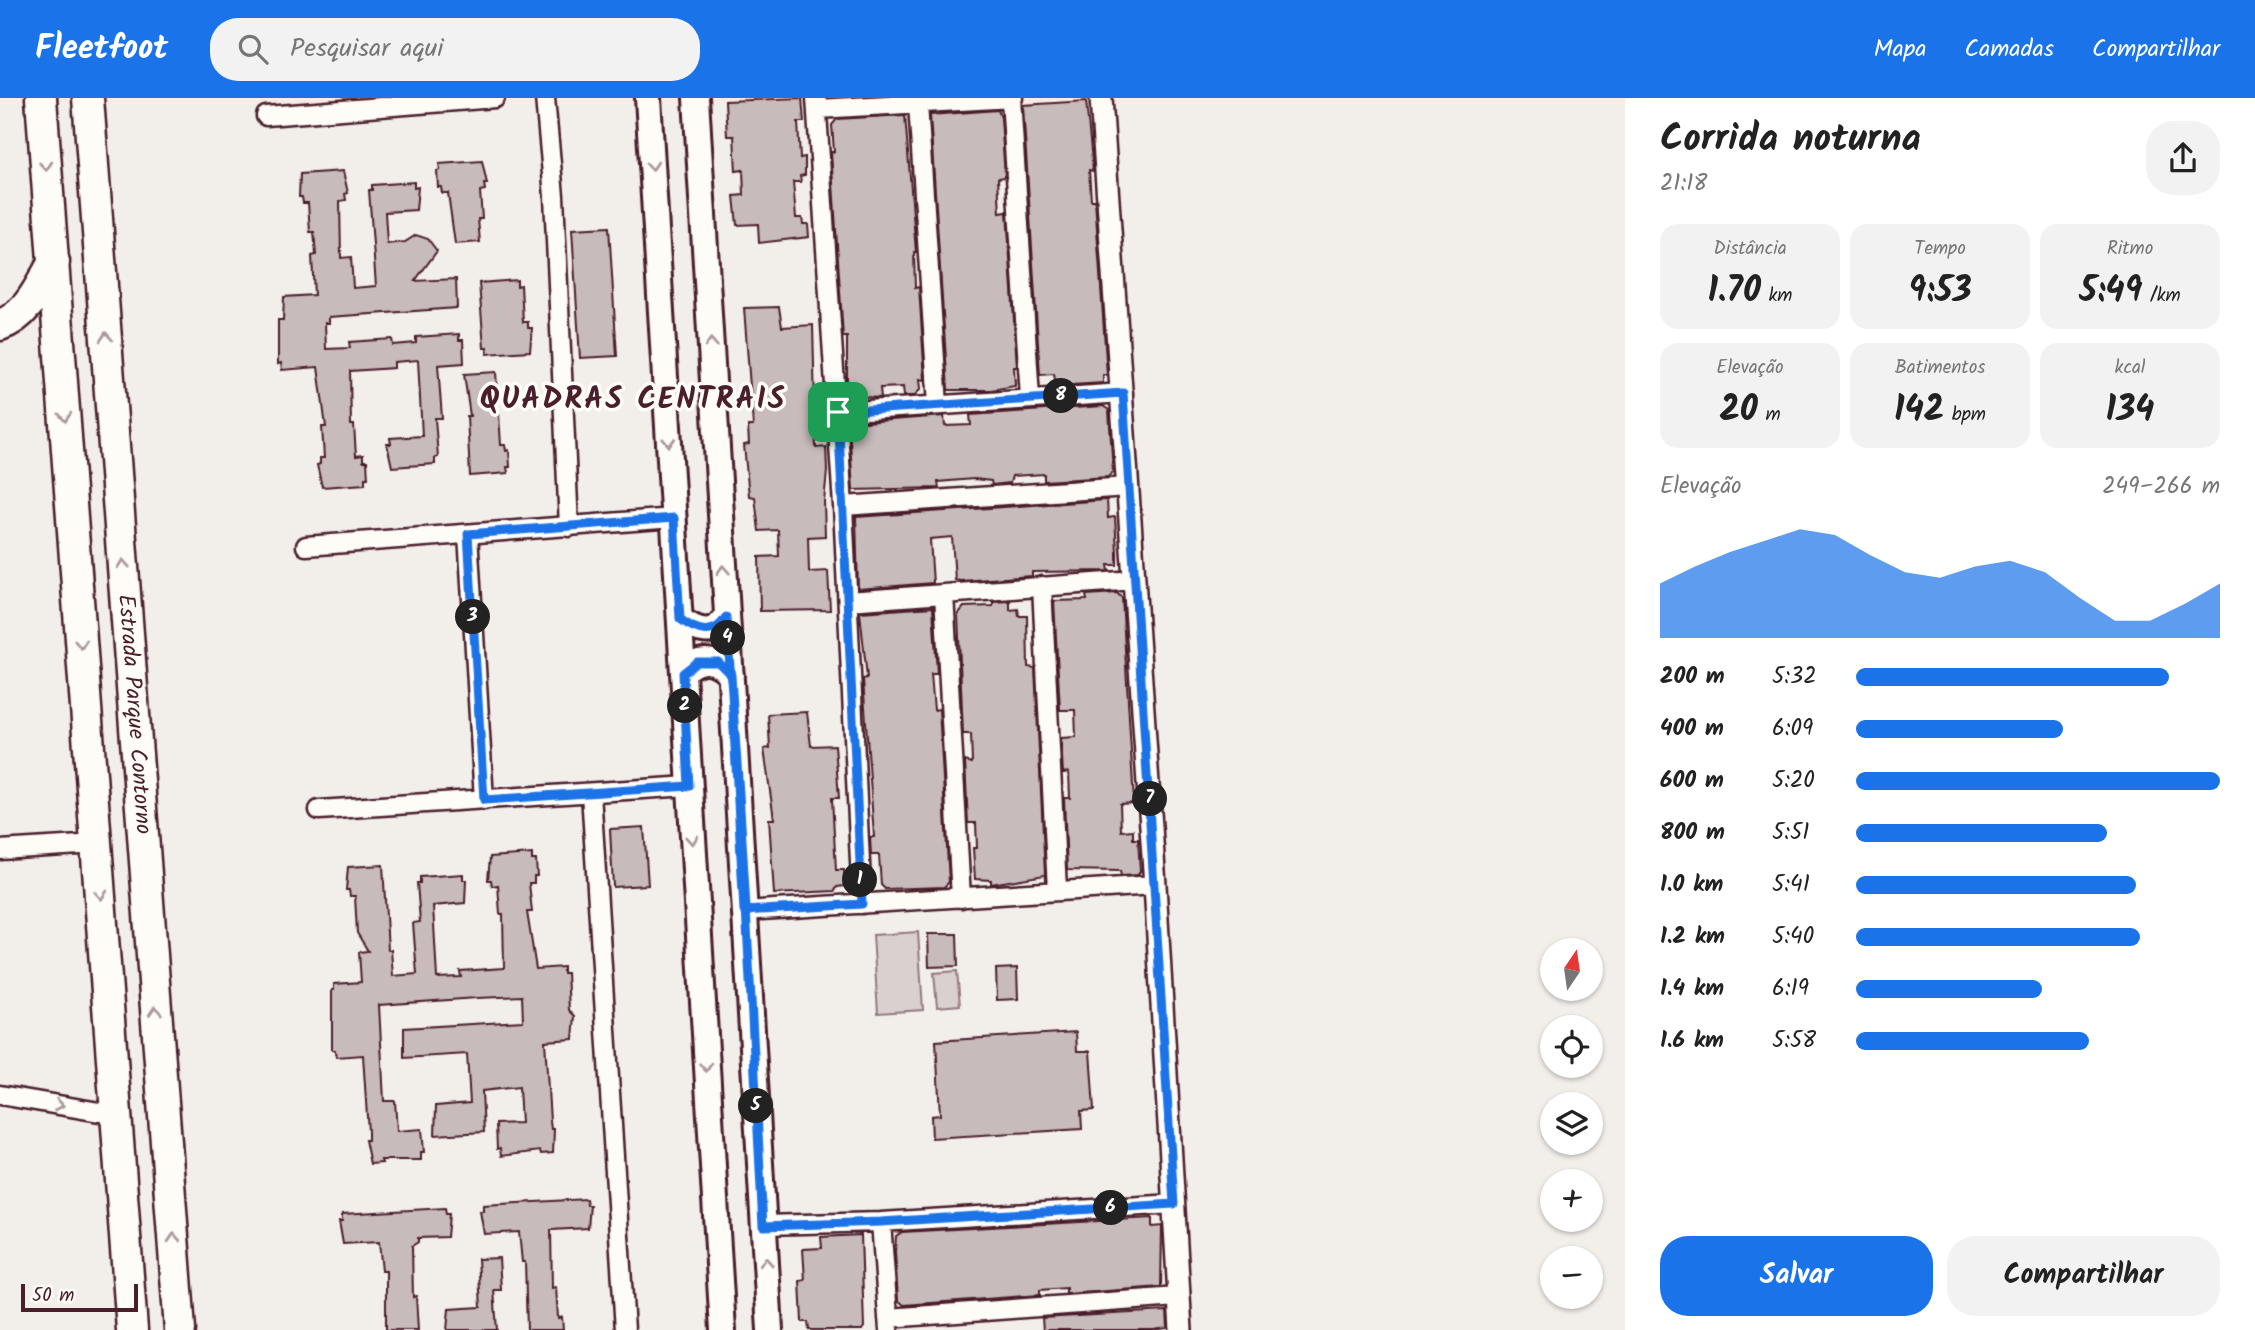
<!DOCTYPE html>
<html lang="pt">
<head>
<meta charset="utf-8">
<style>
	:root { --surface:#fff; --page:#f2f2f2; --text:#222; --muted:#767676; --accent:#1a73e8 }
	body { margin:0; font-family:Kalam,sans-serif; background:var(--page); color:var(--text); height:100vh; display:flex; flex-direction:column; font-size:26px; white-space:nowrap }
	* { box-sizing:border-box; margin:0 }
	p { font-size:23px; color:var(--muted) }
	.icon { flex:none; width:38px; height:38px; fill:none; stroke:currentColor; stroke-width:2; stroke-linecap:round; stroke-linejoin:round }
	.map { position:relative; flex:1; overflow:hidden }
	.panel { display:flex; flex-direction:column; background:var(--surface); width:630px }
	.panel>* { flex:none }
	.needle { width:46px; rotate:13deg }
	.controls { position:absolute; left:1540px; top:840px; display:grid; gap:14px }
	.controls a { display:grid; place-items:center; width:63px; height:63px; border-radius:50%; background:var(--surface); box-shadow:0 2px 5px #0004; font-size:35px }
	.scale { position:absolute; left:21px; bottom:18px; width:117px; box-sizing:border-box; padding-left:7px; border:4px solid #4a1f2b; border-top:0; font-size:19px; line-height:24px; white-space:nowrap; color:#4a1f2b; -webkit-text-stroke:5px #fdfcf7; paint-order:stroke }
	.pin { position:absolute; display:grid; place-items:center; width:60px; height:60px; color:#fff; margin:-30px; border-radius:14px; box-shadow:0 4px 10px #0006 }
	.km { position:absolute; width:35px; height:35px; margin:-18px; border-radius:50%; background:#222; color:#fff; font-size:19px; line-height:35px; text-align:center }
	.round { display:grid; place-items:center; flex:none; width:74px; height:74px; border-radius:28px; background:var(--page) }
	.overview { display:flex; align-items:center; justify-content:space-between; height:119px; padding:0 35px }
	h1 { font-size:38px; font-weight:600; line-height:52px }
	.metrics { display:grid; grid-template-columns:repeat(3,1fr); gap:10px; height:119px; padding:7px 35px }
	.metrics div { display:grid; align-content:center; border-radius:18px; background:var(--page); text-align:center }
	.metrics b { font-size:35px; font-weight:600 }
	.metrics small { font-size:19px; font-weight:400 }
	.metrics p { font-size:19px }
	.chart { height:196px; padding:14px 35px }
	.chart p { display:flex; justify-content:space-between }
	.chart svg { width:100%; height:126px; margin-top:7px; fill:var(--accent); opacity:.7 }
	.primary-button { display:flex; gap:14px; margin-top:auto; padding:14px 35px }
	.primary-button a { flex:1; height:80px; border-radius:28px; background:var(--accent); color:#fff; font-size:28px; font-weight:600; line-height:80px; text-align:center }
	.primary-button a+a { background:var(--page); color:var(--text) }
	ul { padding:0 35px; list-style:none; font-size:23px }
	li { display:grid; grid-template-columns:112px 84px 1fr; align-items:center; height:52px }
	li i { height:18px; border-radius:9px; background:var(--accent) }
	header { display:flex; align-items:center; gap:42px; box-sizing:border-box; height:98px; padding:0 35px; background:var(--accent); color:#fff }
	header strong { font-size:33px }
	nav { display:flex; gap:38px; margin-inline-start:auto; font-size:24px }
	.search { width:490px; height:63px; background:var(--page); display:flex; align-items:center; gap:18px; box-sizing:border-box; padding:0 24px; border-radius:28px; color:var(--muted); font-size:26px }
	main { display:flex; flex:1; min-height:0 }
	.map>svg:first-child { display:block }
</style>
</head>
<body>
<header>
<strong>Fleetfoot</strong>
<div class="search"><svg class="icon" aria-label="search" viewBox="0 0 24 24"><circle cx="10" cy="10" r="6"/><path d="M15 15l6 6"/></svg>Pesquisar aqui</div>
<nav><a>Mapa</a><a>Camadas</a><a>Compartilhar</a></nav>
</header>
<main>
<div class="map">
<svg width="1625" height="1232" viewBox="0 0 1625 1232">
	<rect width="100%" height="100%" fill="#f2efeb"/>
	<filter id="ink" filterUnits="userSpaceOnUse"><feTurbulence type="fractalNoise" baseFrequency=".0143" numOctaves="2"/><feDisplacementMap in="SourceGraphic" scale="14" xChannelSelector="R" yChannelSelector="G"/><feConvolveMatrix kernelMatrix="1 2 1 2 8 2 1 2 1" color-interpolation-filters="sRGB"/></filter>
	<g filter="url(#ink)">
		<path fill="#d9d0cf" stroke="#92787d" stroke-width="2" d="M918,834L923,912L878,915L873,837Z
			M957,873L960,907L937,909L934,875Z"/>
		<path fill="#c8bbbb" stroke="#4a1f2b" stroke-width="2" d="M802,0L804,24H798L800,60L805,59V77L800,78L801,84H793L796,120H802L803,126H808L809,139L759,145L758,126L737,127L734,98L744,97L743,72L736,73L734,38H727L725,3Z
			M1086,3L1093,73L1089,72L1091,102H1095L1107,277H1103V285L1056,288L1054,276L1040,277L1023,7Z
			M998,12L1001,20L1005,79L998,80L1000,115L1007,114L1017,269H1014L1015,288L991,292H948L930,17Z
			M905,17L916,154H914L915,190L919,189L925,282L920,281L921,291L914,298H904L903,289L880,290L881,300L847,298V239H843L831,54H834L832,27L837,21Z
			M482,63L487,86H484L485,92L480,93L482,121H478L480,144L455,146L448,95H442L441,89H438L437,73L440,72L439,66Z
			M343,73L348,95L345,96L346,102L340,103L341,160L351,159L353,190L376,188L369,92H372V87L414,84V90L418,89L416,112L385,114L387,146L405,144L416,137L428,141L437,153L415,183L456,181L457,210L329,219V225H325L326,251L350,250L349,244L392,241L393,247L416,245V239L459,236V242H463L464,265L438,267L442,320H435L438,359L435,360V366L421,367L392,369L387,346H391L390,340L422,338L418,262L394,264V270L350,273L351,327H354L356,358L363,357V363H367L368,380H365V386L322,389L317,367L320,366V360H324L322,329H326L318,269L282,272L281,265L278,266V222H283L284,199L314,197L312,158L316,157L314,134H310L308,105H303L302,99H299L300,76Z
			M609,129L617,258L580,260L572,131Z
			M517,182V188L521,187L523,224H528V230H532L530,253L487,256V250H484L479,185Z
			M779,209L782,229L813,227L816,350L826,349L827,373L824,404L825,438L808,439L809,474L828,473L830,512L760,513L759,459L779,458L778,432L759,433L755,399L749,398L744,347L749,346L748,328H753L744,210Z
			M496,274L497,289H492L495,317L499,316L501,347H505L506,353L509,352L510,369H507L508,375L470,378L467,318H470L464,276Z
			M1103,308L1109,312L1113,374L1108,379L1044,383V376L1012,378L1010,385L992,387L991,383L974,381L938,384L939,390L853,392L849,327L852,325L944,318L945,328L971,327L970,317Z
			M1107,402L1108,420L1115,419L1117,454V467H1108L1109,473L1032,474V478L960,483L955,482L952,439L930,441L933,485L858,491L856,419Z
			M1117,495L1122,500L1134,705L1120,706L1121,733L1133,732V741H1138L1140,773L1138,777L1121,778L1120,773L1067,772L1064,700H1070L1069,674L1063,675L1061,640L1076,639L1075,612H1060L1054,503L1087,502L1086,497Z
			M1010,503V512L1018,511L1019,518H1027L1028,569L1035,570L1045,777L991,786V782L975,781L973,750H977L976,725H968L965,663L972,665L971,636H963L958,516L964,509L993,508V504Z
			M933,509L937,576H931L934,612L939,611L949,784L944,789L885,791L881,787L879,757H871L870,739H874L863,581L867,580L860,514Z
			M807,614L811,648L835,647L839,700H832L836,772H844L845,788L837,789L835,793L774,796L769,721H774L764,651L770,650L768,616Z
			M644,729L648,787L613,789L610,731Z
			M532,756V762H536L537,778H534V785H529L532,814H527L536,871L563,869V875H567L569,912L575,918L573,941L545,943L550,1023L551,1031H554L553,1055L541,1056L540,1053L501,1058L500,1050L497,1051L496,1026L521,1025L519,989L482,993L484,1034L435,1037L436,1008L470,1005L467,956L404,960V930L523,923L522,898L477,900L379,907L384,1003H395L397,1033L422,1031L424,1054H421V1062H381L382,1065L370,1066L365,1042H368V1034L363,957L336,959L335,952H332V892H334V886L361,884L359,854L368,853L357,835L355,798H350L349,792H346L348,769L383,767L388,852H391L393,878L417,876L413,825L420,824L417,785H420V779L463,776V782H466L465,805L433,808L437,880L461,879L460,873L504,870L503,816H500L498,787L492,788L491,782H488L490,759Z
			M928,836H957L958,868L929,869Z
			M1017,870L1018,901L997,902L996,871Z
			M1076,934L1077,953H1090L1094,1012L1081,1013L1082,1031L932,1040L931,1018L940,1017L936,943Z
			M586,1101L587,1107H590L588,1130L551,1132L552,1190L556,1189L558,1220L562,1219L563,1232H527L525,1164H522L519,1134L484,1136L480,1113H483V1107Z
			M445,1110L446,1116H449L447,1139L418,1140V1144L412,1148L413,1199L416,1198L418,1232H386V1173H382L379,1144L343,1146L339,1123H342V1116Z
			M1152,1120V1129L1162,1128L1161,1189L1066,1196V1190L1040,1192V1197L904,1207L898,1202L895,1154L896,1138L902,1134Z
			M861,1137L864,1229L862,1232H809L808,1224H802L800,1183L805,1182L803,1151L822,1150L821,1139Z
			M499,1160L501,1192H494L497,1232H447L449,1211L481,1209L478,1161Z
			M1167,1213L1168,1230L1153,1232H1043L1042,1220Z"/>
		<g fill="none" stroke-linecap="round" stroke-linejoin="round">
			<g stroke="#4a1f2b" stroke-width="23">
				<path id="minor" d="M545,0L554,98L569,429
					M816,0L843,408L862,806
					M1011,0L1030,300
					M918,6L938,307
					M817,11L1013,0
					M266,18L495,0
					M838,314L1123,295
					M843,408L1128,389
					M468,436L484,702
					M306,448L674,420
					M1042,488L1057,792
					M944,496L961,800
					M848,503L1135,482
					M591,695L625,1232
					M319,712L689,688
					M0,752L97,746
					M744,813L1155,787
					M0,997L117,1017
					M881,1124L889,1232
					M763,1127L881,1124L1174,1106
					M888,1220L1178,1199"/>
			</g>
			<g stroke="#4a1f2b" stroke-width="26">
				<path id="tertiary" d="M1101,0L1155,787L1181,1232"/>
			</g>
			<g stroke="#4a1f2b" stroke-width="30">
				<path id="secondary" d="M648,0L723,1232
					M696,0L770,1232
					M680,521C696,533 714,540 726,519
					M683,574C699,558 716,560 731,577"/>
			</g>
			<g stroke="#4a1f2b" stroke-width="35">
				<g id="trunk">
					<path d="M41,0L132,1232"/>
					<path id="s1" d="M88,0L180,1232"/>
					<path d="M0,227C28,218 40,187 54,164"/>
				</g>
			</g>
			<use href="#minor" stroke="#fdfcf7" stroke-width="18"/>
			<use href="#tertiary" stroke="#fdfcf7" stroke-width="21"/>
			<use href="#secondary" stroke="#fdfcf7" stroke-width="24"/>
			<use href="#trunk" stroke="#fdfcf7" stroke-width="30"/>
		</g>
		<defs><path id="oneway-chevron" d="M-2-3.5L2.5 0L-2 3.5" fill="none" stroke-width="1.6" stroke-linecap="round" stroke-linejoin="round" transform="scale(1.75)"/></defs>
		<g stroke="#ac999b">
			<use href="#oneway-chevron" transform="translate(46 68) rotate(85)"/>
			<use href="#oneway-chevron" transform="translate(652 68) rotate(86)"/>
			<use href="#oneway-chevron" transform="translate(106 239) rotate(-94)"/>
			<use href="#oneway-chevron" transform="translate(711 245) rotate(-93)"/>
			<use href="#oneway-chevron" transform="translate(65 319) rotate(86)"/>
			<use href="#oneway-chevron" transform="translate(669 344) rotate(87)"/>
			<use href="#oneway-chevron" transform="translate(123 466) rotate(-94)"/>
			<use href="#oneway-chevron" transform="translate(723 472) rotate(-93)"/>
			<use href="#oneway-chevron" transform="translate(81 546) rotate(86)"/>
			<use href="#oneway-chevron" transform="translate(692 742) rotate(86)"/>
			<use href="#oneway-chevron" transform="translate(101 797) rotate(86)"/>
			<use href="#oneway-chevron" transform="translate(155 913) rotate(-94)"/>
			<use href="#oneway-chevron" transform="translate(706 969) rotate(87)"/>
			<use href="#oneway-chevron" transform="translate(59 1007) rotate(10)"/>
			<use href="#oneway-chevron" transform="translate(174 1140) rotate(-93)"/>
			<use href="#oneway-chevron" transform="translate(766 1164) rotate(-93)"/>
		</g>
	</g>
	<g fill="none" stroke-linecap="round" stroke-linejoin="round" filter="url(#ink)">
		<g stroke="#fff" stroke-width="14">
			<path id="route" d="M838,314L862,806L744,813L731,577L718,564H697L683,575L689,688L484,702L468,436L674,420L680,521C696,533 714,540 726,519C743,721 752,925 763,1128L881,1124L1174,1106L1123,295L838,314"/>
		</g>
		<use href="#route" stroke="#1a73e8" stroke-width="9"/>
	</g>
	<g text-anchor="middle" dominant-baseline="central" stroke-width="7" stroke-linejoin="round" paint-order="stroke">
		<g font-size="23" fill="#4a1f2b" stroke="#fdfcf7">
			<text stroke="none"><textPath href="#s1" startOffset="618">Estrada Parque Contorno</textPath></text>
		</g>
		<g font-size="30" font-weight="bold" letter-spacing="2" fill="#4a1f2b" stroke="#fdfcf7">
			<text x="633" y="302">QUADRAS CENTRAIS</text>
		</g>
	</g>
</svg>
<div class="controls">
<a><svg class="needle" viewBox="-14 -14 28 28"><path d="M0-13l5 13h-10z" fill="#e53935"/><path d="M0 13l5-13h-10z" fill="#767676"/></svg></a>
<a><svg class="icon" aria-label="locate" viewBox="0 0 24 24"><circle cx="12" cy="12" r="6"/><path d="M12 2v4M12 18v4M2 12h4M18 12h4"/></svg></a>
<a><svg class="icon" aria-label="layers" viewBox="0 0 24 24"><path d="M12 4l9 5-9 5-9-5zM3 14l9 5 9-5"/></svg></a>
<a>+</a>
<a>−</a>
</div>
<div class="scale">50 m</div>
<div class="pin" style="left:838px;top:314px;background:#1e9e55"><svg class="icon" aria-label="arrive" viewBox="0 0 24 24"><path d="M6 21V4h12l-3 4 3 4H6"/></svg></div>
<b class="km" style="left:860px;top:782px">1</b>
<b class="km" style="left:685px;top:608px">2</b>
<b class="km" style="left:473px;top:519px">3</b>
<b class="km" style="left:728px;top:540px">4</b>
<b class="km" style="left:756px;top:1008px">5</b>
<b class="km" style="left:1111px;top:1110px">6</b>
<b class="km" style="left:1150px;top:701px">7</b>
<b class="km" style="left:1061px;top:298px">8</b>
</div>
<section class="panel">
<div class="overview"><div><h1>Corrida noturna</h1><p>21:18</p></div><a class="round"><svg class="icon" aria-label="share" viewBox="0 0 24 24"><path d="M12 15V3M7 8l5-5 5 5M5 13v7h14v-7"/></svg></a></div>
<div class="metrics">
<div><p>Distância</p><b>1.70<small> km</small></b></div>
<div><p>Tempo</p><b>9:53</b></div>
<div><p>Ritmo</p><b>5:49<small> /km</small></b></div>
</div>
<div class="metrics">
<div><p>Elevação</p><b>20<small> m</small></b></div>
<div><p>Batimentos</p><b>142<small> bpm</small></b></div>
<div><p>kcal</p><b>134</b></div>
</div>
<div class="chart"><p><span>Elevação</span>249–266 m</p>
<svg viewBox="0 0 160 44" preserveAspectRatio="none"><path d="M0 44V25L10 19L20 14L30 10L40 6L50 8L60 15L70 21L80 23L90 19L100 17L110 21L120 30L130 38L140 38L150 32L160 25V44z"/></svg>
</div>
<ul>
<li><b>200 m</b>5:32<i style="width:86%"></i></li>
<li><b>400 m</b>6:09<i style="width:57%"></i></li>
<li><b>600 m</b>5:20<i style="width:100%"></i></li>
<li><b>800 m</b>5:51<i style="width:69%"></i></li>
<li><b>1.0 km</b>5:41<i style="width:77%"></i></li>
<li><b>1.2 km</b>5:40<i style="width:78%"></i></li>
<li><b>1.4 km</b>6:19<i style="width:51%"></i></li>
<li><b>1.6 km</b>5:58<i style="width:64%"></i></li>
</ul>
<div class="primary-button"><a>Salvar</a><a>Compartilhar</a></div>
</section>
</main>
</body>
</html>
